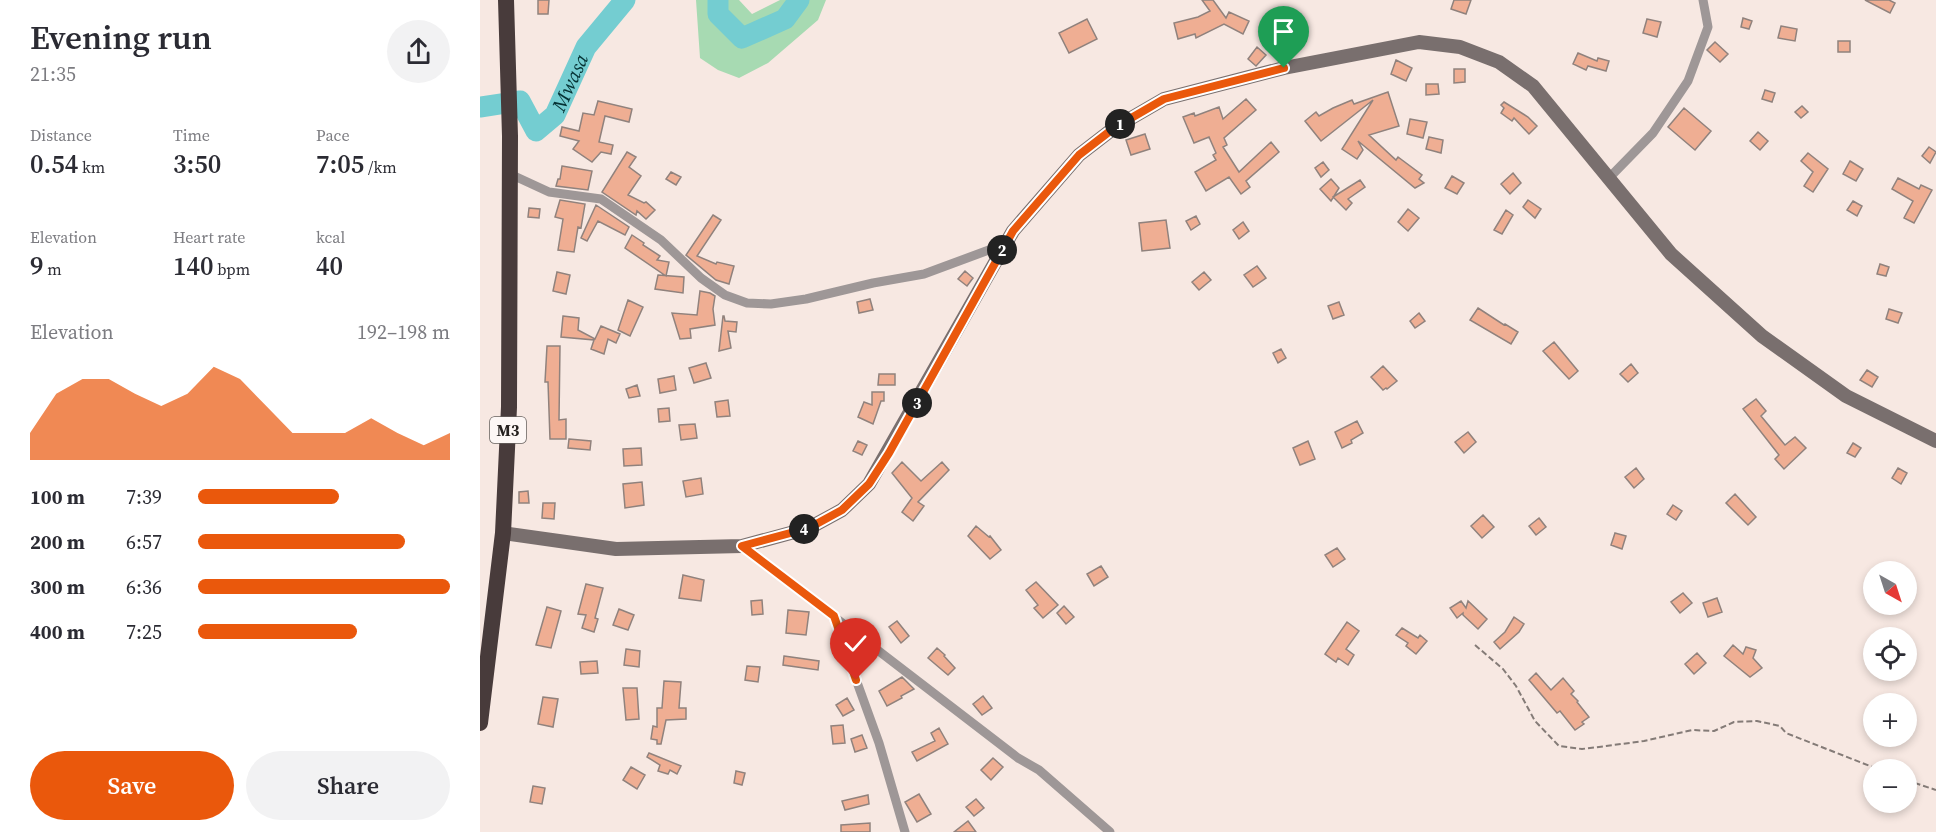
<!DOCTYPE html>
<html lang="en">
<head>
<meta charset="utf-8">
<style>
	:root { --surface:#fff; --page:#f2f2f3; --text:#2b2b33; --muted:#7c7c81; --accent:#ea580c }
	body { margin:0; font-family:"Source Serif 4",serif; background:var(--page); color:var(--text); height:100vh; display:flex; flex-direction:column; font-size:22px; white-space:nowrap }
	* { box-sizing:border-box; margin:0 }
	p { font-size:20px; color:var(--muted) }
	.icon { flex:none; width:33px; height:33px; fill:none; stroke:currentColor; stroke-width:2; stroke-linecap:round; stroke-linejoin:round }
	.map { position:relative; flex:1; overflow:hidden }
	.panel { display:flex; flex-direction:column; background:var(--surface); width:480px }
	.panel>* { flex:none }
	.needle { width:39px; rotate:141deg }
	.fabs { position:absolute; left:1383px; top:561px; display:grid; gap:12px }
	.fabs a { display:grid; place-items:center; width:54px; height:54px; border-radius:50%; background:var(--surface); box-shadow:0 3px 9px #0003; font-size:30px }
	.pin { position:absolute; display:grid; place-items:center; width:51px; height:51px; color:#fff; margin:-62px -26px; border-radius:50% 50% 50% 0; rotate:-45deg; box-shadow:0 0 6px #0007 }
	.pin .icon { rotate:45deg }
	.km { position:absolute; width:30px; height:30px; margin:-15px; border-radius:50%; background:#222; color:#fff; font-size:16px; line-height:30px; text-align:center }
	.round { display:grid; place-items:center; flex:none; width:63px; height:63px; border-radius:32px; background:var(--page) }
	.summary { display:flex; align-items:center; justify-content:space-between; height:102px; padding:0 30px }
	h1 { font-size:33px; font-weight:600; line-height:45px }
	.figures { display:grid; grid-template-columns:repeat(3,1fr); gap:9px; height:102px; padding:6px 30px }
	.figures div { display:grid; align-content:center }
	.figures b { font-size:26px; font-weight:600 }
	.figures small { font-size:16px; font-weight:400 }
	.figures p { font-size:16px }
	.chart { height:168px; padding:12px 30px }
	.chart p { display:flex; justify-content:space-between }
	.chart svg { width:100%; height:108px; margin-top:6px; fill:var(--accent); opacity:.7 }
	.button { display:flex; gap:12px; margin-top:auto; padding:12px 30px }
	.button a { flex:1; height:69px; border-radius:36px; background:var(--accent); color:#fff; font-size:24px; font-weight:600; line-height:69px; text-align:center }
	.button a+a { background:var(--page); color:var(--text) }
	ul { padding:0 30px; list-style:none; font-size:20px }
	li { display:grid; grid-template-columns:96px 72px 1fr; align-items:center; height:45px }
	li i { height:15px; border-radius:8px; background:var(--accent) }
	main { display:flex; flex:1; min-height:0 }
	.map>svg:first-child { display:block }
</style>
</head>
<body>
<main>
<section class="panel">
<div class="summary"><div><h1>Evening run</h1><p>21:35</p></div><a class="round"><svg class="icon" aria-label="share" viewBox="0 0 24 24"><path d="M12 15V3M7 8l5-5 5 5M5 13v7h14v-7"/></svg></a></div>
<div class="figures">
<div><p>Distance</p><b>0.54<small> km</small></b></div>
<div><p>Time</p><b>3:50</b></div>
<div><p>Pace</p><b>7:05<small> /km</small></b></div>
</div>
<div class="figures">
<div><p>Elevation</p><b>9<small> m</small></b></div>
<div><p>Heart rate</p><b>140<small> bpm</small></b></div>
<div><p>kcal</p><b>40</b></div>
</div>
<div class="chart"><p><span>Elevation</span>192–198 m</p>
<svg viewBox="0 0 160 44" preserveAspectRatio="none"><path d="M0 44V33L10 17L20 11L30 11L40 17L50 22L60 17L70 6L80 11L90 22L100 33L110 33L120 33L130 27L140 33L150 38L160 33V44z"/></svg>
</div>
<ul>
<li><b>100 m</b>7:39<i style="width:56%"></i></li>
<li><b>200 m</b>6:57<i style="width:82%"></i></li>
<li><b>300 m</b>6:36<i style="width:100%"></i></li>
<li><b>400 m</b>7:25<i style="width:63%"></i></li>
</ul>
<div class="button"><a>Save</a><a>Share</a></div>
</section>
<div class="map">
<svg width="1456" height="832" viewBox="0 0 1456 832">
	<rect width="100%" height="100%" fill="#f7e8e2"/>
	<path fill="#a7dab2" d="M216,0H259L272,14L300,0H346L338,20L288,63L259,78L238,70L220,58Z"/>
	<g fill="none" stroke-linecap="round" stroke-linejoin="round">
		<g stroke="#74cdd1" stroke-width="21">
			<path d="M238,0V14L262,38L305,19L319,0"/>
			<path id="s1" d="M0,107L40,101L56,131L75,115L106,47L145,0"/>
		</g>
	</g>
	<path fill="#efae93" stroke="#90827d" stroke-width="1.5" d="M58,0H69L68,14H58Z
		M722,0H733L746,18L749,12L769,21L763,34L744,24L716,38L715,34L698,39L694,23L718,17L730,11Z
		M974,0H991L986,14L971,9Z
		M1385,0H1409L1415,3L1410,13Z
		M1263,18L1272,21L1269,29L1261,27Z
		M607,19L617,39L589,53L579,33Z
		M1167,19L1181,22L1177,37L1163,33Z
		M1301,26L1317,29L1315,41L1298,38Z
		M1358,41H1370V52H1358Z
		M1235,42L1248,54L1240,62L1227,50Z
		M777,47L786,55L776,66L768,59Z
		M1098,53L1117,61L1118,58L1129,61L1126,71L1108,66L1106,70L1093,64Z
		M916,60L932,68L926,81L911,74Z
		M974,69H985V82L974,83Z
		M946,84H958L959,94L946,95Z
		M1285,90L1295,93L1292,102L1282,99Z
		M908,92L919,126L889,135L916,160L918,157L942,175L939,179L944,183L935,188L878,141L883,150L877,159L862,149L893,100L841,141L825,121L836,112L839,116L853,108L872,100L874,104Z
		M766,99L776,110L744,138L747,145L743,147L759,172L791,142L799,152L766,181L770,187L761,194L749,177L726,191L715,172L736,160L733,155L736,153L729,137L714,143L703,117L714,113L715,116L739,107L743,119Z
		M118,101L152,109L149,122L125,116L119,142L133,145L131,154L121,152L112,162L93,149L99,141L80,136L82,127L99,131L103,113L114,115Z
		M1024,102L1048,117L1057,126L1049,134L1034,118L1032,121L1021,113L1024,108L1021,105Z
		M1322,106L1328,112L1321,118L1315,112Z
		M1204,108L1231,131L1215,150L1188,127Z
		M930,119L947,122L943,138L927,134Z
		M1278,132L1288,141L1280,150L1270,141Z
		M665,134L670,149L651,155L646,140Z
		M949,137L963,140L961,153L946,149Z
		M1449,147L1456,152L1450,163L1442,156Z
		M147,152L156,157L149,167L161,176L148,195L164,203L166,202L175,210L166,219L157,211L156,215L122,192Z
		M1328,153L1348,169L1333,192L1324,186L1333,172L1321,161Z
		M1370,161L1383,169L1376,181L1363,174Z
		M843,162L849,170L841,177L835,168Z
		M82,166L112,171L108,190L76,186L78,179H80Z
		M191,172L201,177L196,185L186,179Z
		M1033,173L1041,183L1030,194L1021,184Z
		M972,176L984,183L977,194L965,188Z
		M1418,178L1439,189L1441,185L1452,190L1434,223L1424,218L1433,201L1412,189Z
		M851,179L859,188L851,201L840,189Z
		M880,180L885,187L868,199L872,203L866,210L853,197Z
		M80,200L105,204L101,228L98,227L94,252L78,250L83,219L75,217Z
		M1048,200L1061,209L1055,218L1043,207Z
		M1373,201L1382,206L1377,216L1367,210Z
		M116,205L149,227L145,235L118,221L107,241L101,238Z
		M49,208L60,209L59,218L48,217Z
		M928,209L939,218L928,231L918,222Z
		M1026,210L1033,215L1022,234L1014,230Z
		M233,215L241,220L217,256L236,264L237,262L254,266L249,284L236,280L206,255Z
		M716,216L720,224L711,230L706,221Z
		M686,220L690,248L662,251L659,223Z
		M763,222L769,231L759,239L753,230Z
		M152,235L164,243L163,245L180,256L177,260L189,262L186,276L145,248Z
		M1400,264L1409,267L1406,276L1397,274Z
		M777,266L786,278L773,287L764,275Z
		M485,271L493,278L487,286L478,279Z
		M77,272L90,275L86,294L73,291Z
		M724,272L731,280L719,290L712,282Z
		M178,275L204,277L203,293L175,289Z
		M220,291L230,293L235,296L233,309L235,325L210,329L211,338L200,339L192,313L217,315Z
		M390,299L393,310L379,313L377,302Z
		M148,300L163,307L150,336L138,330Z
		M859,302L864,315L853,319L848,306Z
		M998,308L1024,325L1025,324L1038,332L1031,344L990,320Z
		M1409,309L1422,313L1418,323L1406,319Z
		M939,313L945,321L935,328L930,321Z
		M83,316L99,318L98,330L115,339L121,326L140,334L136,343L128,339L124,354L111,349L114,340L81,337Z
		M243,316H244L245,321L257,322L256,332L248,331L251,348L239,351Z
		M1074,342L1098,371L1089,379L1063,351Z
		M67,346H80L79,420L86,419V439H70L68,382H65Z
		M801,349L806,358L798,363L793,353Z
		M226,363L231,378L214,383L209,368Z
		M1151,364L1158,373L1148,382L1140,374Z
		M903,366L917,381L907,389L906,388L903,390L891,377Z
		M1387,370L1398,377L1392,387L1380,380Z
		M399,374H415V385H398Z
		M194,376L196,390L180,393L178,379Z
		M157,385L160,396L149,398L146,389Z
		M392,392H404V401H401L393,424L378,417L384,402L392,405Z
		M1276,399L1286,411L1281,416L1305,445L1315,437L1326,448L1304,469L1295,459L1299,455L1263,409Z
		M248,400L250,416L237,417L235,402Z
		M189,408L190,421L179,422L178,409Z
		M877,421L883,433L871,440L872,443L862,448L855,432Z
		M215,424L217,438L201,440L199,425Z
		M988,432L996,442L984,453L975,442Z
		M89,439L111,441L110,450L88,448Z
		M378,441L387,445L382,455L373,451Z
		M828,441L835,459L820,465L813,448Z
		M1373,443L1381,448L1375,457L1367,453Z
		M161,448L162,465L144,466L143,449Z
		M422,462L441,481L462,462L469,470L438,502L444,506L433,521L422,512L432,498L412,473Z
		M1156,468L1164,479L1154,488L1145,477Z
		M1418,468L1427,473L1421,484L1412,478Z
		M221,478L223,494L206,497L203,481Z
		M162,482L164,505L145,508L143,484Z
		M48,491L49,503H39V492Z
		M1255,494L1276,517L1268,525L1246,503Z
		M63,503H75L74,519L62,518Z
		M1193,505L1202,511L1196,520L1187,514Z
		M1003,515L1014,527L1002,538L991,526Z
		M1059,518L1066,527L1056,535L1049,526Z
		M496,526L509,537L510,536L521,550L510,559L488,536Z
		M1135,533L1146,536L1142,549L1131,545Z
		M857,548L865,559L853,567L845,555Z
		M621,566L628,577L614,586L607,574Z
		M203,575L224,580L221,601L199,598Z
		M556,582L578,605L563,618L554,608L558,605L546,590Z
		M106,584L123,588L115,618L118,619L114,632L102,628L106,615L98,614Z
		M1203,593L1212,603L1200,613L1191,602Z
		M1237,598L1242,612L1228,617L1223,603Z
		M282,600L283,614L272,615L271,601Z
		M981,601L986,608L988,601L1007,619L998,629L983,615V613L977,618L970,608Z
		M584,606L594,617L586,624L577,613Z
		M67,607L81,611L71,648L56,645Z
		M139,609L154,615L148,630L133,625Z
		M308,610L329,612L326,635L306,633Z
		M1034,617L1044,624L1039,632L1020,649L1014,642L1025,632Z
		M417,621L429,636L421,643L409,627Z
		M867,622L879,631L866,649L874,655L868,665L858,658L856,662L845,654Z
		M922,628L938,638L940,635L947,641L936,654L926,646L928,643L916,635Z
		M1253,645L1263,654L1266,647L1276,650L1273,658L1282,668L1270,677L1244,656Z
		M457,648L465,655L464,656L475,668L468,675L448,658Z
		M146,649L160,651L159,667L144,665Z
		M1217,653L1226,663L1214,674L1205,664Z
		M304,656L339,661L338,670L303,665Z
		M117,661L118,673L101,674L100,662Z
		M267,666L280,667L278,682L265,680Z
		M1056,673L1071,690L1083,678L1094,691L1091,694L1098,701L1097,702L1109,717L1102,722L1104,724L1095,730L1080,711L1077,713L1049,680Z
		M422,677L434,689L421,696L422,698L407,706L399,691Z
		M184,681L201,682L199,708H206V719L186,720L181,744H177V740L171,739L173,726L177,727V708H182Z
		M143,688H157L159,719L146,720Z
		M503,696L512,708L502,715L493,704Z
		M63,697L78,699L73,727L58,724Z
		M367,698L374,710L363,716L356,705Z
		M363,725L365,743L353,744L351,726Z
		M459,728L468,744L437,761L432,752L455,741L451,733Z
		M382,735L387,748L375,752L371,739Z
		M169,753L201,766L197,774L190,770L188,774L178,771L180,765L167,757Z
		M513,758L523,767L511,780L501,770Z
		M151,767L165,775L157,789L143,780Z
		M256,771L265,773L262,785L254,783Z
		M53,786L65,788L62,804L50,802Z
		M439,794L451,814L437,822L425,802Z
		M388,795L389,804L365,810L362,801Z
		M496,799L504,808L494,816L486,807Z
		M488,821L496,832H474Z
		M390,823V832H361V825Z"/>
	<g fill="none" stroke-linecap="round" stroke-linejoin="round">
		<path stroke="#847b77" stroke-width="2" stroke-dasharray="6 3" stroke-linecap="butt" d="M995,645L1023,669L1036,686L1055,721L1079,746L1102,749L1126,746L1164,741L1212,730L1234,731L1254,722L1277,721L1300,726L1306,733L1400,770
			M1426,780L1456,790"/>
		<path stroke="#9e9797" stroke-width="9" d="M30,174L69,192L121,199L181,240L221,278L245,295L267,303L291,304L326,299L393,283L444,274L525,244
			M1129,178L1173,133L1208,81L1228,27L1223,0
			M262,546L538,758L559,770L630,832
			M353,616L399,743L425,832"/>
		<path stroke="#796f6e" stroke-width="14" d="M23,533L136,549L262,546L329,528L362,510L389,484L533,231L599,155L634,128L684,99L804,68L939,42L980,47L1019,62L1053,86L1191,254L1282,336L1366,396L1456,441"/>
		<path stroke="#483b3b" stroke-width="16" d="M0,723L23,533L29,407L30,136L26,0"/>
	</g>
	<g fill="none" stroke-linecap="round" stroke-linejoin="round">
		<g stroke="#fff" stroke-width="12">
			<path id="route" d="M376,680L354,616L262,546L329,528L362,510L389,484L409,453L533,231L599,155L634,128L684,99L804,68"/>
		</g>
		<use href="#route" stroke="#ea580c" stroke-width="8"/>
	</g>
	<g text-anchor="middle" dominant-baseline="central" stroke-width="4.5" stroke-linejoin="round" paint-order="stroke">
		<rect fill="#fdf7f5" stroke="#66605e" stroke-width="1.5" x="10" y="417" width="36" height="26" rx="4.5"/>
		<g font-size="16" font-weight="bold" fill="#25201e">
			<text x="28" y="430">M3</text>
		</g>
		<g font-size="20" font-style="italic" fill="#063335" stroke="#fdf7f5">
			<text stroke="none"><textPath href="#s1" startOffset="135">Mwasa</textPath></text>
		</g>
	</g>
</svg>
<div class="fabs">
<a><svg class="needle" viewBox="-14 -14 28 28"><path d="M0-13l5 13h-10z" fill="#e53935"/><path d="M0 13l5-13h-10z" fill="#7c7c81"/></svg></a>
<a><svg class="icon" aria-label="locate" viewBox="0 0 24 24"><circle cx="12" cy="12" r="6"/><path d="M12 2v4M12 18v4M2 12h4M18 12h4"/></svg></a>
<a>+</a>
<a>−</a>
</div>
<div class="pin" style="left:804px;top:68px;background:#1e9e55"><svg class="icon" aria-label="arrive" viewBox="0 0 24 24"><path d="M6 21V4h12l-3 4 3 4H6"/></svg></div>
<div class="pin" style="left:376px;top:680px;background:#d93025"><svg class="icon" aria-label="check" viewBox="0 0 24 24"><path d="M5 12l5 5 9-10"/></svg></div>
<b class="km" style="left:640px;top:124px">1</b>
<b class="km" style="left:522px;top:250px">2</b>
<b class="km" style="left:437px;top:403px">3</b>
<b class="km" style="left:324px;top:529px">4</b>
</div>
</main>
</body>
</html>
